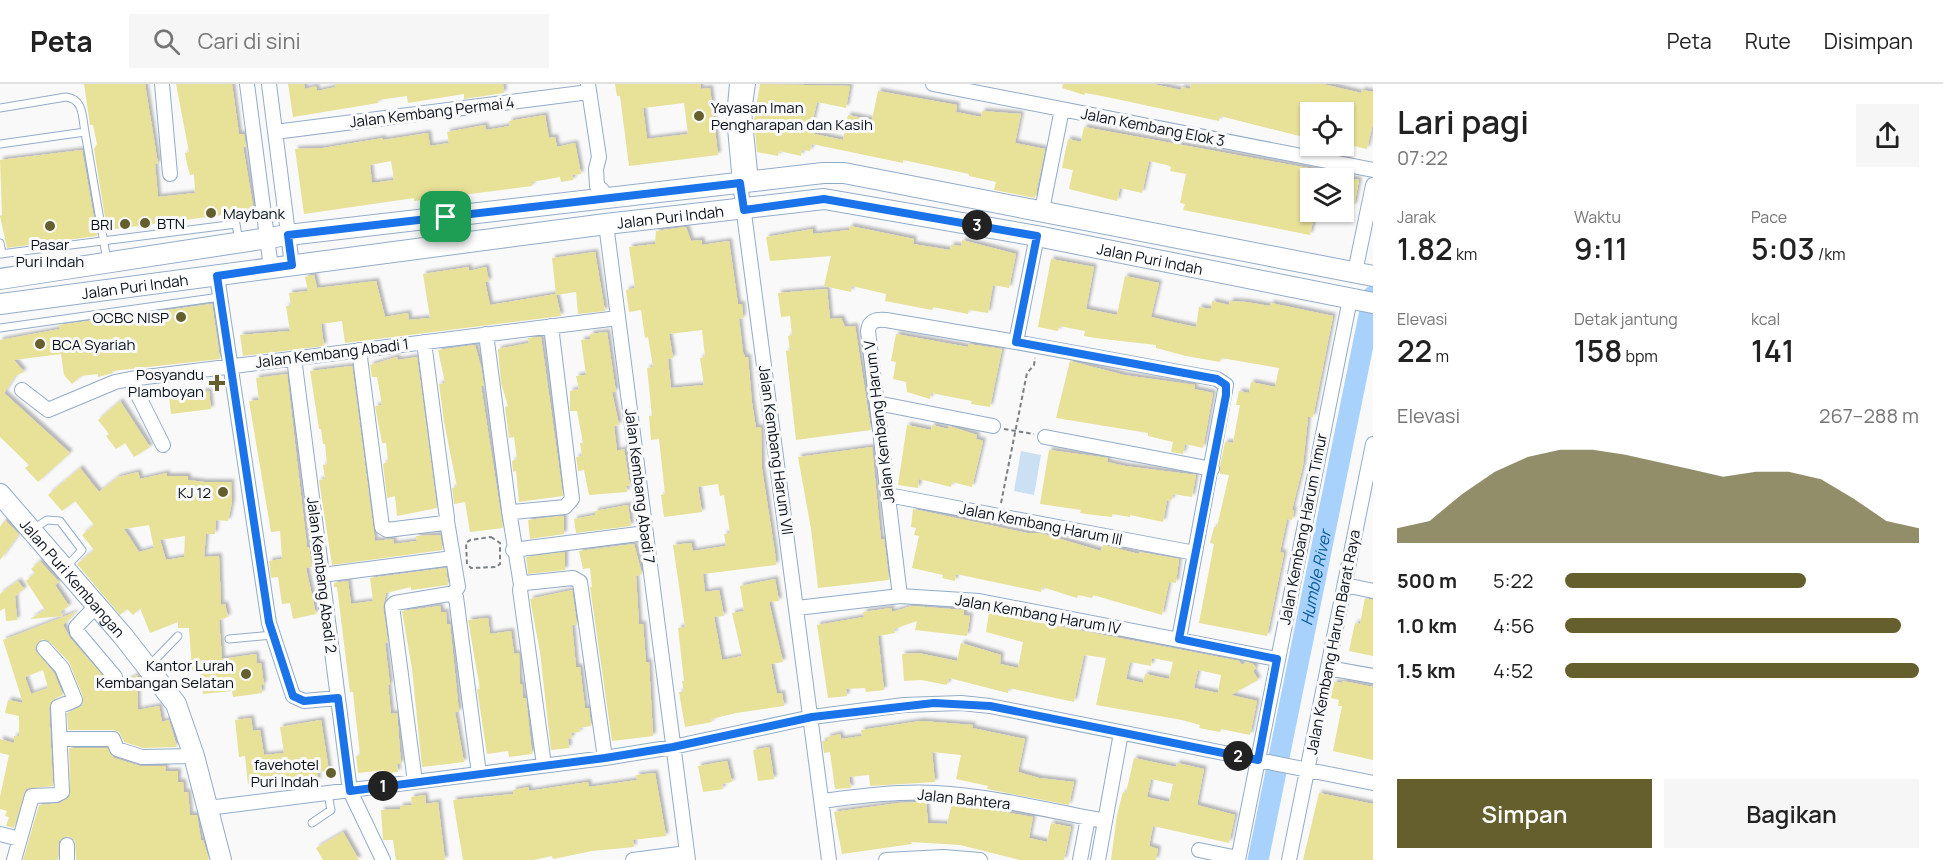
<!DOCTYPE html>
<html lang="id">
<head>
<meta charset="utf-8">
<style>
	:root { --surface:#fff; --page:#f6f6f6; --text:#222; --muted:#767676; --line:#e0e0e0; --accent:#645f2c }
	body { margin:0; font-family:Manrope,sans-serif; background:var(--page); color:var(--text); height:100vh; display:flex; flex-direction:column; font-size:22px; white-space:nowrap }
	* { box-sizing:border-box; margin:0 }
	p { font-size:20px; color:var(--muted) }
	.icon { flex:none; width:33px; height:33px; fill:none; stroke:currentColor; stroke-width:2; stroke-linecap:round; stroke-linejoin:round }
	.map { position:relative; flex:1; overflow:hidden }
	.drawer { display:flex; flex-direction:column; background:var(--surface); width:570px }
	.drawer>* { flex:none }
	.buttons { position:absolute; left:1300px; top:18px; display:grid; gap:12px }
	.buttons a { display:grid; place-items:center; width:54px; height:54px; border-radius:0px; background:var(--surface); box-shadow:0 2px 4px #0004; font-size:30px }
	.pin { position:absolute; display:grid; place-items:center; width:51px; height:51px; color:#fff; margin:-26px; border-radius:12px; box-shadow:0 3px 9px #0006 }
	.km { position:absolute; width:30px; height:30px; margin:-15px; border-radius:50%; background:#222; color:#fff; font-size:16px; line-height:30px; text-align:center }
	.round { display:grid; place-items:center; flex:none; width:63px; height:63px; border-radius:0px; background:var(--page) }
	.headline { display:flex; align-items:center; justify-content:space-between; height:102px; padding:0 24px }
	h1 { font-size:33px; font-weight:600; line-height:45px }
	.figures { display:grid; grid-template-columns:repeat(3,1fr); gap:9px; height:102px; padding:6px 24px }
	.figures div { display:grid; align-content:center }
	.figures b { font-size:30px; font-weight:600 }
	.figures small { font-size:16px; font-weight:400 }
	.figures p { font-size:16px }
	.chart { height:168px; padding:12px 24px }
	.chart p { display:flex; justify-content:space-between }
	.chart svg { width:100%; height:108px; margin-top:6px; fill:var(--accent); opacity:.7 }
	.primary-button { display:flex; gap:12px; margin-top:auto; padding:12px 24px }
	.primary-button a { flex:1; height:69px; border-radius:0px; background:var(--accent); color:#fff; font-size:24px; font-weight:600; line-height:69px; text-align:center }
	.primary-button a+a { background:var(--page); color:var(--text) }
	ul { padding:0 24px; list-style:none; font-size:20px }
	li { display:grid; grid-template-columns:96px 72px 1fr; align-items:center; height:45px }
	li i { height:15px; border-radius:8px; background:var(--accent) }
	header { display:flex; align-items:center; gap:36px; box-sizing:border-box; height:84px; padding:0 30px; background:var(--surface); border-bottom:2px solid var(--line) }
	header strong { font-size:28px }
	nav { display:flex; gap:33px; margin-inline-start:auto; font-size:21px }
	.search { width:420px; height:54px; background:var(--page); display:flex; align-items:center; gap:15px; box-sizing:border-box; padding:0 21px; border-radius:0px; color:var(--muted); font-size:22px }
	main { display:flex; flex:1; min-height:0 }
	.map>svg:first-child { display:block }
</style>
</head>
<body>
<header>
<strong>Peta</strong>
<div class="search"><svg class="icon" aria-label="search" viewBox="0 0 24 24"><circle cx="10" cy="10" r="6"/><path d="M15 15l6 6"/></svg>Cari di sini</div>
<nav><a>Peta</a><a>Rute</a><a>Disimpan</a></nav>
</header>
<main>
<div class="map">
<svg width="1373" height="776" viewBox="0 0 1373 776">
	<defs>
		<filter id="shadow"><feDropShadow dx="3" dy="-3" stdDeviation="1.5" flood-color="#0004"/></filter>
	</defs>
	<rect width="100%" height="100%" fill="#f9f9f9"/>
	<path fill="#cce0f4" d="M1021,367L1041,371L1034,411L1014,407Z"/>
	<g fill="none" stroke-linecap="round" stroke-linejoin="round">
		<path stroke="#a8d2fc" stroke-width="21" id="s1" d="M1258,776L1373,212"/>
	</g>
	<path fill="#e8e198" fill-rule="evenodd" filter="url(#shadow)" d="M84,0H145L158,80H155L158,113L195,109L194,90L190,91L187,80L185,69L189,68L176,0H232L239,50H244L246,63H243L254,127L107,146L94,65L97,60L93,41H90Z
		M288,0H304L305,5L316,2L317,7L336,3L335,0H503L504,9L464,15V10L408,19L407,12L378,16V19L293,33Z
		M615,0H701L700,5L710,4L718,71L629,82L620,12H617ZM684,19L688,50L647,55L643,24Z
		M760,0L850,2L846,24L817,18L812,40L816,41L814,50L843,56L848,31L872,36L878,7L957,21L956,28L981,33L982,27L1021,30L1015,59L1045,65L1035,114L994,106L996,98L969,92V90L903,76V79L812,60L810,67L802,66L801,72L779,67L778,72L757,68L754,36Z
		M1063,0H1153L1181,6L1182,3L1190,5L1191,0H1323L1361,9L1362,6L1373,8V39L1367,65L1344,60V28H1311V55L1220,32L1219,37L1102,12L1085,9L1084,11L1062,4Z
		M545,31L549,54L555,53L557,63L575,59L581,90L573,91V96L561,98L560,93L532,98V102L414,117V114L304,130L295,65L323,64L383,54V56L428,49L430,62L449,59L447,48L485,41L486,46L510,42L509,37ZM391,77L394,96L372,99L370,81Z
		M1084,43L1308,84L1334,90L1333,94H1311V128H1315L1310,151L1183,126L1185,120L1180,119L1186,90L1170,87L1171,83L1167,81L1149,77L1142,109L1120,104L1117,117L1069,105L1073,86L1062,84L1065,69L1068,55L1081,58Z
		M82,66L97,152L7,164L0,132L2,131L0,76Z
		M1344,93L1359,96L1354,122L1344,120Z
		M850,142L914,155L913,160L950,166L951,161L961,162L962,156L1016,170L1009,204L993,201L988,229L969,226L968,230L933,223L932,226L885,217L886,210L852,202L851,208L824,202L831,172L770,177L766,153L813,145V150L849,146Z
		M686,143L691,157L702,156V161L729,157L738,220H742L743,234L739,235L743,268L745,273H748L752,319L756,344L761,343L762,385L775,469L776,481L703,490L705,508L719,506L724,532L714,533L722,576L742,572L732,529L744,527L740,502L775,495L779,517L769,518L783,578L771,580L777,610L782,609L784,622L736,629L711,635L712,638L685,643L679,608H684L682,597H684L678,544L685,543L673,461L691,459L693,467L726,462L724,450L730,449L724,411L720,412L718,400L698,403L702,428L664,433L661,411L665,410L659,355L651,356L649,332H652L647,284L653,283L648,253L645,254L641,226L629,228L626,206L635,204L629,163L655,160L656,147ZM702,246L705,273L700,274L704,301L671,304L668,275L673,274L669,250Z
		M595,168L605,227L578,230L576,208L556,211L552,174Z
		M1051,175L1094,183L1086,225L1117,231L1125,192L1159,199L1151,233L1177,239L1196,243L1199,223L1211,225L1212,217L1229,221L1230,217L1246,218L1270,222L1271,219L1333,232L1313,333H1308L1303,381L1292,426H1294L1292,436L1287,435L1280,468L1284,469L1267,552L1199,539L1214,460L1210,459L1214,443H1217L1229,391L1220,390V382L1225,358L1233,359L1240,321H1236L1239,307L1249,309L1251,298L1275,303L1279,284L1221,274L1220,278L1186,272L1156,264V261L1095,254L1084,252L1085,247L1059,242L1058,247L1038,243Z
		M469,183V187L486,183L489,197L485,198L490,221L556,210L561,232L345,259L342,237L321,240L324,262L243,272L240,251L290,247L286,222H291L289,209L308,207L305,193L314,191L317,204L376,197L385,233L408,229L409,236L430,234L423,190Z
		M827,205L830,235L841,234L845,243L855,242L871,346L796,356L786,267L790,266L788,252L792,251L790,232L781,233L778,209Z
		M212,220L220,275L112,287L113,289L98,293V290L81,292L72,300L64,291L61,270L14,276L24,288L15,292L4,309L70,369L38,398L25,384L29,381L0,353V256L60,245L59,241Z
		M607,248L616,308H612L619,341L614,342L617,367L624,365L630,402H626L627,408L589,411L584,386L578,387L576,373L582,372L580,359H583L577,327H570V307L579,305L576,292L586,291L581,256L590,255V250Z
		M896,250L968,263V260L1002,265L990,323L971,320L972,317L931,309L930,315L907,308L906,298L893,295L896,278L891,277Z
		M541,253L563,412L519,418L516,387L513,388L512,377L517,375L514,353L509,354L505,323L508,322L501,299L498,265L529,259L528,254Z
		M475,261L481,283L484,302H481L503,444L470,448L465,418L454,420L452,404L457,403L444,338L439,300L445,299L438,266Z
		M397,273L398,276L417,273L437,424L397,432L395,412L387,414L383,380L388,377L386,359H382L375,322L382,321L377,293H372L370,281Z
		M1070,277L1124,291L1195,301L1194,305L1213,309L1203,364L1185,360L1183,370L1171,368L1173,358L1148,352V349L1056,334Z
		M352,282L375,457L393,455L394,460L417,457L416,452L440,451L443,466L332,481L319,396L325,395L323,381L327,380L325,360H323L321,345H319L310,287Z
		M287,290L307,463H309L312,483L306,484L316,530L293,535L290,519L282,520L278,493L271,494L269,477L282,475L280,447L271,448L249,317L259,316L256,294Z
		M209,307L211,325L171,330L169,312Z
		M120,317L150,363L134,373L125,359L116,365L106,352L109,350L98,336Z
		M907,341L931,346L932,341L948,345L949,342L977,351L976,355L983,357L972,403L952,398L951,403L919,395L918,404L898,401Z
		M872,363L881,456L884,455L889,496L818,504L811,445L798,373Z
		M1049,366L1108,374L1107,378L1125,382L1196,391L1192,413L1173,410L1171,417L1167,416L1163,438L1130,431V433L1112,430V433L1094,431L1080,429L1081,426L1040,420Z
		M80,384L99,408L118,393L138,388L140,395L167,389V392H188V396L204,398H231L232,418L228,437L216,436L215,450H206L204,473L219,472L221,521L225,520L228,533L219,536L222,575L256,570L257,580L261,579L264,601H261L262,609L233,613L232,607L203,610L200,585L192,586L189,544H178V538L150,549L140,524L133,531L127,525L120,531L77,480L94,466L82,451L94,441L75,417L62,427L48,411ZM149,441L154,464L139,468L124,445ZM185,452L184,473L166,476L160,456Z
		M628,421L631,442L576,449L574,435L595,431V427Z
		M913,425L1027,449H1040L1101,467L1103,461L1139,470V468L1179,475L1176,499L1169,498L1162,531L1093,511L1092,514L1078,511L1077,514L1042,503L1041,508L956,490L955,497L942,494L943,491L912,484L919,452L914,451L916,444L911,443Z
		M561,432L564,433V450L530,455L528,436Z
		M5,436L19,450L0,476V443Z
		M634,460L642,490L636,492L639,540H643L646,578H649L653,652L612,657L590,503H592L590,484L583,485L579,467Z
		M565,468V486L528,490L526,473Z
		M40,477L59,498L55,501L69,522L60,528L63,532L30,535L45,526L26,497L35,489L31,485Z
		M446,484L448,501L411,506V503L386,509L383,523L388,558L385,559L390,601H388L391,630L397,629L401,680H397L398,688L385,689L384,686L358,689L356,672L360,671L353,608H350L337,503H334V499L348,497L351,520L373,517L370,494Z
		M18,497L24,505L15,512L17,536L6,537L5,524L0,527V510Z
		M572,506L577,541H572L576,583H580L585,624H589L591,642L579,644L580,648L571,649L572,654L568,655L569,664L551,666L540,568L530,515Z
		M1365,514L1373,516V572L1349,567L1355,539L1360,540Z
		M440,522L441,528H446L447,540H450L459,628H455L464,678L422,683L412,585L402,527Z
		M912,522L964,526V531L970,532L967,552L915,546L917,537L894,545L895,549L878,552L884,606L866,608L865,604L846,605L847,612L828,614L817,541L864,533L863,528L891,524L892,528Z
		M76,528L63,541L70,554L111,601L117,602L137,591L141,600L137,602L138,626L159,622L162,638L169,636L177,663L143,664L124,658L119,648L114,646H68L67,629L82,622L83,613L69,578L50,558L42,555L36,561L35,566L54,589L63,611L54,615L49,623L53,702L26,705L14,744L6,742L9,733L5,732L7,727L0,725V713L9,671L0,669V655L14,659V652H19V632L5,629L8,616L23,619L3,556ZM43,586L48,604L31,610L25,593Z
		M989,529L1239,577L1242,581L1247,578L1253,580L1256,584L1253,587L1258,596L1231,611L1257,617L1250,651L1221,645L1220,648L1199,644L1200,641L1182,636L1096,621L1106,574L1084,571L1074,618L1009,604L1008,609L949,594L947,601L921,596L904,597L902,570L918,569L957,577L961,559L1001,571L1000,580L1018,584L1023,558L986,548ZM1152,574L1173,578L1169,595L1145,590L1143,599L1126,595L1130,578L1151,582ZM1198,586L1221,591L1218,609L1194,604Z
		M488,534L490,550L511,547L514,570L519,569L520,600H522L523,614H526L532,670L509,673L508,667L487,670L477,605H480L468,536Z
		M1343,597L1373,603V676L1333,667L1342,622H1338L1339,616L1331,614L1334,598L1342,599Z
		M251,634L253,647L260,646L264,671L284,669L280,643L321,636L329,687L317,688L318,697L294,700L293,696L248,700L245,672L239,673L235,636Z
		M921,637L973,641L972,644L1025,655L1018,688L1039,694L1074,698L1069,721L987,705L988,702L956,695L961,671L932,668L935,698L870,702L869,691L849,693L851,704L835,705L830,668L824,669L822,657H828L827,653L840,650L841,655L862,652L861,646Z
		M769,663L774,695L758,697L753,666Z
		M69,664H107L114,674L140,682H166L165,687H178V698H183L184,708H188L190,731H197L201,756H203L209,776H76L75,757L68,752L59,757L58,776H23L39,721L60,719L70,712Z
		M1134,674L1176,683L1177,679L1204,685L1197,721L1235,731L1229,759L1153,742L1149,762L1158,765L1156,776H1111L1117,731L1123,708L1126,709ZM1151,695L1173,700L1169,718L1147,713Z
		M727,677L732,698L722,700L723,705L703,708L698,682Z
		M655,689L666,752L633,756L634,763L592,767L553,775L552,772L533,776H463L453,716L513,710V706L528,703L529,707L588,698L589,703L637,696L636,691Z
		M1319,709L1373,720V776H1303Z
		M425,711L426,720L438,718L445,776H396L393,756H383L381,726L400,725V722L412,721L411,713Z
		M926,718L928,739L947,740L952,719L1033,733L1029,754L1047,758L1051,739L1071,743L1064,776H1020L960,761L911,758L912,760L842,770L834,728L898,719Z
		M343,748L359,776H323L316,764Z"/>
	<g fill="none" stroke-linecap="round" stroke-linejoin="round">
		<g stroke="#92acc8" stroke-width="9">
			<path id="lane" d="M0,24L66,13C84,15 82,33 85,48
				M0,60L85,48L107,177
				M0,159L2,170
				M0,170L236,140L239,158
				M0,244L220,213
				M33,445L47,436L60,437L82,466L66,483
				M229,555L272,551
				M149,582L178,552
				M312,739L331,726L328,710"/>
		</g>
		<g stroke="#92acc8" stroke-width="16">
			<path id="street" d="M162,0L170,90
				M247,0L271,184
				M269,0L292,181
				M588,0L599,73L596,85L597,102L602,106L603,115
				M737,0L734,33L740,99L829,776
				M748,0L744,27L751,98
				M933,0L1373,86
				M275,48L589,8
				M1042,126L1062,25
				M606,140L688,776
				M1037,152L1016,258L1217,295L1226,301L1179,555
				M1355,188L1373,101
				M217,192L269,539L293,612L304,617L338,614
				M486,250L509,426L513,428L565,423L572,415L551,242
				M359,266L382,443L387,446L444,439L447,434L424,258
				M294,274L350,707L383,776
				M130,295L163,361
				M22,306L48,326L115,298L130,295L618,234
				M877,319L993,342
				M1045,353L1212,385
				M888,411L1195,469
				M509,427L521,501
				M447,437L458,503L453,510
				M513,466L646,449
				M322,491L453,474
				M1345,501L1373,507
				M900,512L868,247C869,237 876,235 886,236L1016,258
				M97,521L76,543L77,548L115,593
				M797,524L900,512L979,517L1277,575
				M1328,584L1373,592
				M61,655H113L117,665L142,673L194,672
				M544,681L520,506L521,501L525,499L573,494L580,498L605,674
				M415,698L392,522L395,519L449,510L456,513L479,690
				M822,717C860,712 898,707 936,709C993,712 1049,727 1105,737
				M208,724L605,674L673,663L812,633L904,621L961,619L990,622L1373,699
				M0,750L20,755
				M1199,766L1238,774
				M14,776L32,712L56,711L62,708L58,623L75,616L62,584L44,564
				M67,776V761
				M633,776L687,769
				M886,776L943,773L980,776
				M1080,776L1088,734
				M1098,776L1121,649
				M1238,776L1350,215
				M1289,776L1373,360"/>
		</g>
		<g stroke="#92acc8" stroke-width="22">
			<g id="secondary">
				<path d="M0,195L288,151L823,89H844L1373,192"/>
				<path id="s2" d="M0,220L606,140L824,115L1037,152L1373,219"/>
				<path id="s3" d="M0,410L123,552L176,620L194,672L221,776"/>
			</g>
		</g>
		<path stroke="#7b8085" stroke-width="2" stroke-dasharray="4.5 3" stroke-linecap="butt" d="M1004,345L1034,350
			M1001,419L1027,289L1034,281L1035,274
			M491,453L500,459V480L496,483L471,484L467,480L466,459L470,456Z"/>
		<use href="#lane" stroke="#fff" stroke-width="7"/>
		<use href="#street" stroke="#fff" stroke-width="14"/>
		<use href="#secondary" stroke="#fff" stroke-width="20"/>
	</g>
	<g fill="none" stroke-linecap="round" stroke-linejoin="round">
		<g stroke="#fff" stroke-width="12">
			<path id="route" d="M740,99L744,126L824,115L1037,152L1016,258L1217,295L1226,301V311L1179,555L1277,575L1258,676L990,622L934,619L812,633L673,663L605,674L350,707L338,614L304,617L293,612L269,538L217,192L292,181L288,151Z"/>
		</g>
		<use href="#route" stroke="#1a73e8" stroke-width="8"/>
	</g>
	<g fill="#645f2c" stroke="#f9f9f9" stroke-width="2">
		<circle cx="699" cy="32" r="6"/>
		<circle cx="211" cy="129" r="6"/>
		<circle cx="145" cy="139" r="6"/>
		<circle cx="125" cy="140" r="6"/>
		<circle cx="50" cy="142" r="6"/>
		<circle cx="181" cy="233" r="6"/>
		<circle cx="40" cy="260" r="6"/>
		<path d="M214 290h6v6h6v6h-6v6h-6v-6h-6v-6h6z"/>
		<circle cx="223" cy="408" r="6"/>
		<circle cx="246" cy="590" r="6"/>
		<circle cx="331" cy="689" r="6"/>
	</g>
	<g text-anchor="middle" dominant-baseline="central" stroke-width="6" stroke-linejoin="round" paint-order="stroke">
		<g font-size="15" fill="#07101a" stroke="#f9f9f9" text-anchor="end">
			<text x="711" y="23" text-anchor="start">Yayasan Iman<tspan x="711" dy="17">Pengharapan dan Kasih</tspan></text>
			<text x="223" y="129" text-anchor="start">Maybank</text>
			<text x="157" y="139" text-anchor="start">BTN</text>
			<text x="113" y="140">BRI</text>
			<text x="50" y="160" text-anchor="middle">Pasar<tspan x="50" dy="17">Puri Indah</tspan></text>
			<text x="169" y="233">OCBC NISP</text>
			<text x="52" y="260" text-anchor="start">BCA Syariah</text>
			<text x="204" y="290">Posyandu<tspan x="204" dy="17">Plamboyan</tspan></text>
			<text x="211" y="408">KJ 12</text>
			<text x="234" y="581">Kantor Lurah<tspan x="234" dy="17">Kembangan Selatan</tspan></text>
			<text x="319" y="680">favehotel<tspan x="319" dy="17">Puri Indah</tspan></text>
		</g>
		<g font-size="15" fill="#07101a" stroke="#f9f9f9">
			<text transform="translate(432 28) rotate(-7)">Jalan Kembang Permai 4</text>
			<text transform="translate(1153 43) rotate(11)">Jalan Kembang Elok 3</text>
			<text stroke="none"><textPath href="#s2" startOffset="676">Jalan Puri Indah</textPath></text>
			<text stroke="none"><textPath href="#s2" startOffset="1162">Jalan Puri Indah</textPath></text>
			<text stroke="none"><textPath href="#s2" startOffset="136">Jalan Puri Indah</textPath></text>
			<text transform="translate(332 269) rotate(-7)">Jalan Kembang Abadi 1</text>
			<text transform="translate(879 338) rotate(-97)">Jalan Kembang Harum V</text>
			<text transform="translate(776 366) rotate(82)">Jalan Kembang Harum VII</text>
			<text transform="translate(640 402) rotate(83)">Jalan Kembang Abadi 7</text>
			<text transform="translate(1041 440) rotate(11)">Jalan Kembang Harum III</text>
			<text transform="translate(1303 445) rotate(-79)">Jalan Kembang Harum Timur</text>
			<text transform="translate(322 491) rotate(83)">Jalan Kembang Abadi 2</text>
			<text stroke="none"><textPath href="#s3" startOffset="111">Jalan Puri Kembangan</textPath></text>
			<text transform="translate(1038 530) rotate(10)">Jalan Kembang Harum IV</text>
			<text transform="translate(1333 558) rotate(-79)">Jalan Kembang Harum Barat Raya</text>
			<text transform="translate(964 715) rotate(6)">Jalan Bahtera</text>
		</g>
		<g font-size="16" font-style="italic" fill="#075997" stroke="#f9f9f9">
			<text stroke="none"><textPath href="#s1" startOffset="288">Humble River</textPath></text>
		</g>
	</g>
</svg>
<div class="buttons">
<a><svg class="icon" aria-label="locate" viewBox="0 0 24 24"><circle cx="12" cy="12" r="6"/><path d="M12 2v4M12 18v4M2 12h4M18 12h4"/></svg></a>
<a><svg class="icon" aria-label="layers" viewBox="0 0 24 24"><path d="M12 4l9 5-9 5-9-5zM3 14l9 5 9-5"/></svg></a>
</div>
<div class="pin" style="left:446px;top:133px;background:#1e9e55"><svg class="icon" aria-label="arrive" viewBox="0 0 24 24"><path d="M6 21V4h12l-3 4 3 4H6"/></svg></div>
<b class="km" style="left:383px;top:702px">1</b>
<b class="km" style="left:1238px;top:672px">2</b>
<b class="km" style="left:977px;top:141px">3</b>
</div>
<section class="drawer">
<div class="headline"><div><h1>Lari pagi</h1><p>07:22</p></div><a class="round"><svg class="icon" aria-label="share" viewBox="0 0 24 24"><path d="M12 15V3M7 8l5-5 5 5M5 13v7h14v-7"/></svg></a></div>
<div class="figures">
<div><p>Jarak</p><b>1.82<small> km</small></b></div>
<div><p>Waktu</p><b>9:11</b></div>
<div><p>Pace</p><b>5:03<small> /km</small></b></div>
</div>
<div class="figures">
<div><p>Elevasi</p><b>22<small> m</small></b></div>
<div><p>Detak jantung</p><b>158<small> bpm</small></b></div>
<div><p>kcal</p><b>141</b></div>
</div>
<div class="chart"><p><span>Elevasi</span>267–288 m</p>
<svg viewBox="0 0 160 44" preserveAspectRatio="none"><path d="M0 44V38L10 35L20 24L30 15L40 9L50 6L60 6L70 8L80 11L90 14L100 17L110 15L120 15L130 18L140 26L150 35L160 38V44z"/></svg>
</div>
<ul>
<li><b>500 m</b>5:22<i style="width:68%"></i></li>
<li><b>1.0 km</b>4:56<i style="width:95%"></i></li>
<li><b>1.5 km</b>4:52<i style="width:100%"></i></li>
</ul>
<div class="primary-button"><a>Simpan</a><a>Bagikan</a></div>
</section>
</main>
</body>
</html>
